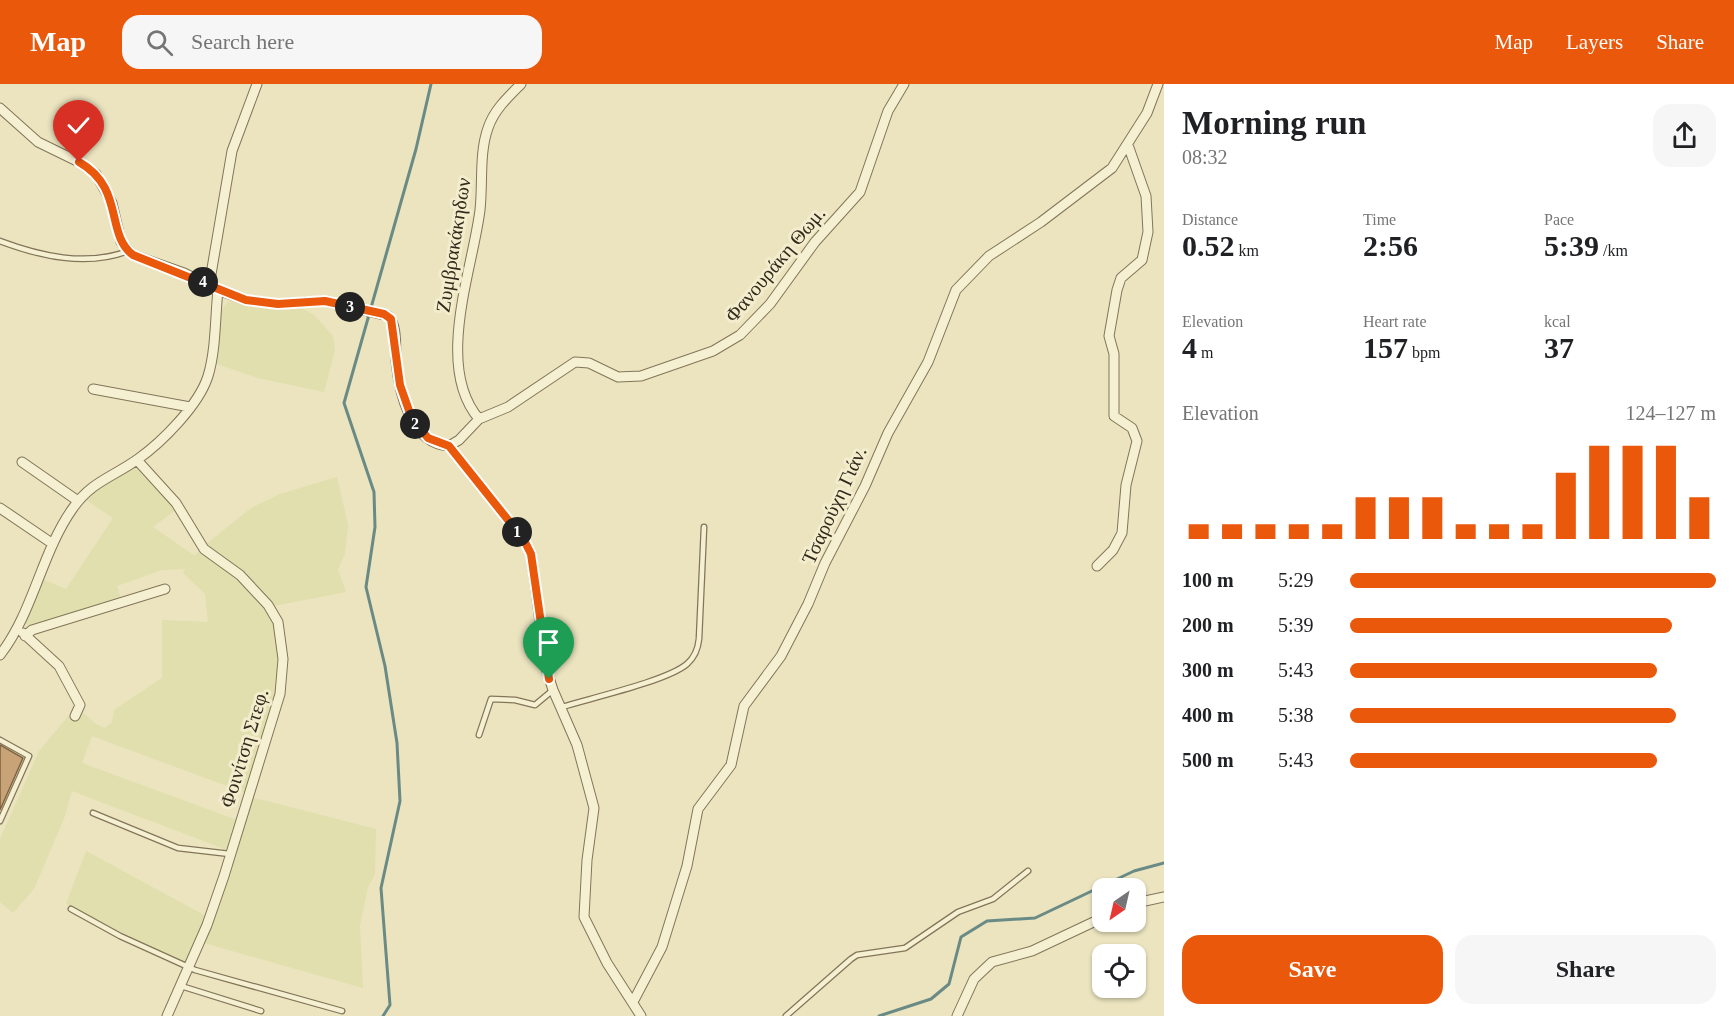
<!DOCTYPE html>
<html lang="en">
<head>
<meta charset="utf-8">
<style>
	:root { --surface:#fff; --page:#f6f6f6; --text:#202124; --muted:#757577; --accent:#ea580c }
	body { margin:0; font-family:"Times New Roman",serif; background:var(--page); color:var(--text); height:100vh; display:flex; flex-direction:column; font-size:22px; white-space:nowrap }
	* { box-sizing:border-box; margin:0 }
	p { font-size:20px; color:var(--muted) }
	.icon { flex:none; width:33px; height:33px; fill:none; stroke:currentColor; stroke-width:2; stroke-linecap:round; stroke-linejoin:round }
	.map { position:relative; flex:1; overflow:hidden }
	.sheet { display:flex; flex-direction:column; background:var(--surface); width:570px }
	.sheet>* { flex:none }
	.needle { width:39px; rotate:214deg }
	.buttons { position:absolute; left:1092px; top:794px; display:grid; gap:12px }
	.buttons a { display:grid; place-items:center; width:54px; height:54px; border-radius:12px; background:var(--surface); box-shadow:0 2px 4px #0004; font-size:30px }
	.pin { position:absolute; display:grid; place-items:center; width:51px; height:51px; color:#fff; margin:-62px -26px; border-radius:50% 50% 50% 0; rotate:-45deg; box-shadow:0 0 6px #0007 }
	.pin .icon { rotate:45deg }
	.km { position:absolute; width:30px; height:30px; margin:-15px; border-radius:50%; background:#222; color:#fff; font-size:16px; line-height:30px; text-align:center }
	.round { display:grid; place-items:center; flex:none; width:63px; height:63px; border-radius:18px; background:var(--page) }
	.overview { display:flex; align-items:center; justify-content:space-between; height:102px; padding:0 18px }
	h1 { font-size:33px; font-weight:700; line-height:45px }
	.figures { display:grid; grid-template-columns:repeat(3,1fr); gap:9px; height:102px; padding:6px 18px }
	.figures div { display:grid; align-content:center }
	.figures b { font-size:30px; font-weight:700 }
	.figures small { font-size:16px; font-weight:400 }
	.figures p { font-size:16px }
	.chart { height:168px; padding:12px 18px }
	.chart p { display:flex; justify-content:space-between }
	.chart svg { width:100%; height:108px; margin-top:6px; stroke:var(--accent); stroke-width:6 }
	.primary-button { display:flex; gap:12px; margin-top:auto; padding:12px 18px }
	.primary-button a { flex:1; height:69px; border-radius:18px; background:var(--accent); color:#fff; font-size:24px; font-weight:700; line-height:69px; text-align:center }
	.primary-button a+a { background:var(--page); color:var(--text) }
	ul { padding:0 18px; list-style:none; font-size:20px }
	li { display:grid; grid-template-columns:96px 72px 1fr; align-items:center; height:45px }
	li i { height:15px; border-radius:8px; background:var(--accent) }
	header { display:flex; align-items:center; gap:36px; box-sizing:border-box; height:84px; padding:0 30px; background:var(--accent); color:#fff }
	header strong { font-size:28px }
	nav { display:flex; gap:33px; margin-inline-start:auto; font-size:21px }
	.search { width:420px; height:54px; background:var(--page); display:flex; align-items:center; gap:15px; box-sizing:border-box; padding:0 21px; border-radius:18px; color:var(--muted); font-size:22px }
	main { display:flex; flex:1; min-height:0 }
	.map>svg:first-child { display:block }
</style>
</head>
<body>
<header>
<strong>Map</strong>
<div class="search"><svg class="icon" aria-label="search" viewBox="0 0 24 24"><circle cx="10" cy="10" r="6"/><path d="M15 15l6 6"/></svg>Search here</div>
<nav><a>Map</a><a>Layers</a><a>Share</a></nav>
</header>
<main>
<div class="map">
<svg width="1164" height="932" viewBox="0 0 1164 932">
	<rect width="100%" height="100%" fill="#ebe4bf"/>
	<path fill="#e0dfad" d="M229,217L258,223L302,224L314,231L333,252L335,266L324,308L258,294L214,279L219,228Z
		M137,380L177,425L153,443L195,472L199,466L232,488L251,506L276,538L279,572L278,607L246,709L92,652L82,679L237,736L227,766L72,707L65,732L34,805L13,829L0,818V755L39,667L76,623L96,640L105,644L112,638L114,626L162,594V536L208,538L205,510L183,489L185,485L162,486L117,502L122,518L30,543L24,538L42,495L66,505L113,434L86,416L95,405Z
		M337,393L348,441L345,469L338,486L346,508L273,522L241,487L205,461L251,424L280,410Z
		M251,713L376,745L375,790L368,803L360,841L363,904L204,859Z
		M86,767L206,832L185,879L121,850L66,820Z"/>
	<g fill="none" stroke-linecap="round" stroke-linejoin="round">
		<path stroke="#6a8a86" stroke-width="3" d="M383,932L390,921L381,804L400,717L397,659L385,582L366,503L375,443L374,408L344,319L416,65L431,0
			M879,932L931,915L949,900L961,853L987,837L1035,834L1134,787L1164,779"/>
	</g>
	<path fill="#c7a377" stroke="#806240" stroke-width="1.5" d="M0,661L23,674L0,726Z"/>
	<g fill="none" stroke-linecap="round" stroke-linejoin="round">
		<g stroke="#837559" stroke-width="7">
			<path id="service" d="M0,157C40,172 86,183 128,167
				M562,623C591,614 667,597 687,580C695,573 698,565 699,555L704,443
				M479,651L491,615L515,616L535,621L553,606
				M0,656L29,672L0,737
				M93,729L178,764L230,770
				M71,825L120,852L195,886L342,927
				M181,902L261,927
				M786,932L851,875L857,871L905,864L958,828L993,815L1028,787"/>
		</g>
		<g stroke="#837559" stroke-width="11">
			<path id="minor" d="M0,24L38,58L79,78L96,90L112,119L121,158L133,171L184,189L218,206L246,216L278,220L325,217L388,232C398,242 395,263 396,277C399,307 410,360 449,362
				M209,202L232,67L257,0
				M93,305L190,323
				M479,335C434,283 473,184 480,126C483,99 479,69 488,44C494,26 508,13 521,0
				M449,362L459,356L479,335L508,323L575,278L589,279L618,293L641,292L713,267L740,251L770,220L815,158L860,108L888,27L904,0
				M449,362L524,456L531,469L546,584L553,606L577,661L594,724L587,776L584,833L607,879L641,932
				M137,376L176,419L204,465L240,491L268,521L278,538L283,575L280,610L224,792L207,841L167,932
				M22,378L78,417
				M0,424L53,460
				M1097,482L1113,466L1122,449L1126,401L1137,357L1132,344L1114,332V270L1109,252L1117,206L1121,194L1142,176L1148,148L1146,112L1128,61
				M23,549L59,582L80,621L75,632
				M25,552L32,546L165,505
				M0,571C34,527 41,469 73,424C92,397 113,393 138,375C162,358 199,321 208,292C216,266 215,234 218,206
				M1136,819L1164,813
				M633,918L662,863L687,782L698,725L731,681L744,622L781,572L808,520L825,479L865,402L888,349L928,278L956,206L989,172L1041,138L1112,84L1147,29L1158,0
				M957,932L974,895L992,878L1032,867L1102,834"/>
		</g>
		<use href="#service" stroke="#f6f0d2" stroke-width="4.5"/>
		<use href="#minor" stroke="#f6f0d2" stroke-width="9"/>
	</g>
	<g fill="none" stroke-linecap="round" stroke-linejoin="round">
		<g stroke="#fff" stroke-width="12">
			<path id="route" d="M79,78C125,104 105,150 133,171L246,216L278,220L325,217L384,230L391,235L400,301L412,335L428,354L449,362L524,456L531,470L549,595"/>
		</g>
		<use href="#route" stroke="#ea580c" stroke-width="8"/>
	</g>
	<g text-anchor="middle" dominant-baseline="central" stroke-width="6" stroke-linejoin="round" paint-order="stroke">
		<g font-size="20" fill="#332a1c" stroke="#f3edce">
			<text transform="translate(453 161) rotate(-81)">Ζυμβρακάκηδων</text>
			<text transform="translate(775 180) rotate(-50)">Φανουράκη Θωμ.</text>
			<text transform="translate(834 421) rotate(-65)">Τσαρούχη Γιάν.</text>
			<text transform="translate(244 664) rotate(-73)">Φοινίτση Στεφ.</text>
		</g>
	</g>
</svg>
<div class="buttons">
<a><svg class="needle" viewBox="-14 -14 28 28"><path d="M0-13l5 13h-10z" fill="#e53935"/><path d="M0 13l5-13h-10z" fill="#757577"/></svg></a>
<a><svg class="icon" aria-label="locate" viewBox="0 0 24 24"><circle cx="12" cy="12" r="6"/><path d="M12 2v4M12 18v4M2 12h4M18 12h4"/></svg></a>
</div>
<div class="pin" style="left:549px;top:595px;background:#1e9e55"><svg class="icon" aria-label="arrive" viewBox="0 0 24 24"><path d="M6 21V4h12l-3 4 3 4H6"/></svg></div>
<div class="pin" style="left:79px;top:78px;background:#d93025"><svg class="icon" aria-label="check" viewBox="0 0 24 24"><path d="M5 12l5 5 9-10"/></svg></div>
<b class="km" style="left:517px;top:448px">1</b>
<b class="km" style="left:415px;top:340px">2</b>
<b class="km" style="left:350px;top:223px">3</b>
<b class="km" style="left:203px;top:198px">4</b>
</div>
<section class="sheet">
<div class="overview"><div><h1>Morning run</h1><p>08:32</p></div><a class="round"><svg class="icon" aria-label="share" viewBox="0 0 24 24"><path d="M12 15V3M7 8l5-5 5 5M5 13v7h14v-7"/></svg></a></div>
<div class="figures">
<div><p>Distance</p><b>0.52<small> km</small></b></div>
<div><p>Time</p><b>2:56</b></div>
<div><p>Pace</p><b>5:39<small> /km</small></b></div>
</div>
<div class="figures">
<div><p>Elevation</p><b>4<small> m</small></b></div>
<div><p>Heart rate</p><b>157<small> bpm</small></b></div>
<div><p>kcal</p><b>37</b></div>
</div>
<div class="chart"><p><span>Elevation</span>124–127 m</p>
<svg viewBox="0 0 160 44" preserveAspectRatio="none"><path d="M5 44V38M15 44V38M25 44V38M35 44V38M45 44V38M55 44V27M65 44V27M75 44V27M85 44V38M95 44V38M105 44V38M115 44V17M125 44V6M135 44V6M145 44V6M155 44V27"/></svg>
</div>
<ul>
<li><b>100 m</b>5:29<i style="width:100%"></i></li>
<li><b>200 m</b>5:39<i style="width:88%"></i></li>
<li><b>300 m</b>5:43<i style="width:84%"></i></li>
<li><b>400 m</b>5:38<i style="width:89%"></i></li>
<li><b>500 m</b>5:43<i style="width:84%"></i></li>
</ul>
<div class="primary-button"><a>Save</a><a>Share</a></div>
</section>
</main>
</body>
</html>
